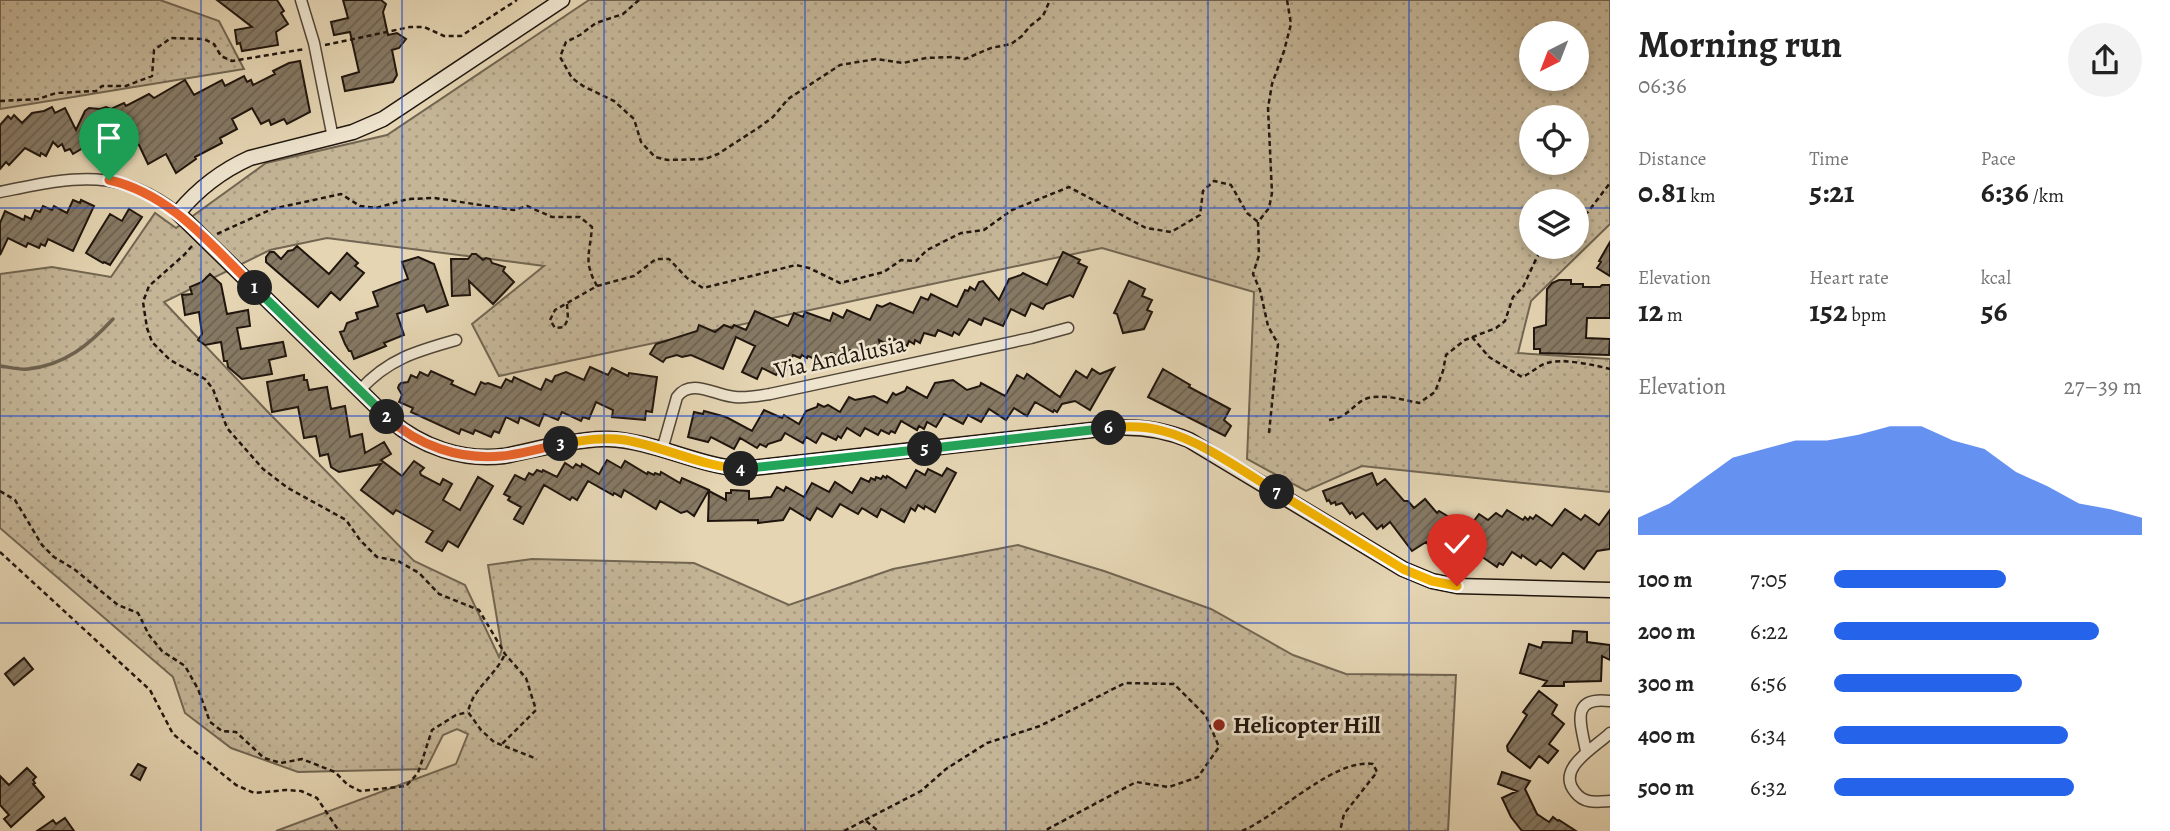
<!DOCTYPE html>
<html lang="en">
<head>
<meta charset="utf-8">
<style>
	:root { --surface:#fff; --page:#f2f2f2; --text:#222; --muted:#767676; --accent:#2563eb }
	body { margin:0; font-family:Alegreya,serif; background:var(--page); color:var(--text); height:100vh; display:flex; flex-direction:column; font-size:26px; white-space:nowrap }
	* { box-sizing:border-box; margin:0 }
	p { font-size:23px; color:var(--muted) }
	.icon { flex:none; width:38px; height:38px; fill:none; stroke:currentColor; stroke-width:2; stroke-linecap:round; stroke-linejoin:round }
	.map { position:relative; flex:1; overflow:hidden }
	.details { display:flex; flex-direction:column; background:var(--surface); width:560px }
	.details>* { flex:none }
	.needle { width:46px; rotate:222deg }
	.fabs { position:absolute; left:1519px; top:21px; display:grid; gap:14px }
	.fabs a { display:grid; place-items:center; width:70px; height:70px; border-radius:50%; background:var(--surface); box-shadow:0 4px 10px #0003; font-size:35px }
	.pin { position:absolute; display:grid; place-items:center; width:60px; height:60px; color:#fff; margin:-72px -30px; border-radius:50% 50% 50% 0; rotate:-45deg; box-shadow:0 0 7px #0007 }
	.pin .icon { rotate:45deg }
	.km { position:absolute; width:35px; height:35px; margin:-18px; border-radius:50%; background:#222; color:#fff; font-size:19px; line-height:35px; text-align:center }
	.round { display:grid; place-items:center; flex:none; width:74px; height:74px; border-radius:37px; background:var(--page) }
	.headline { display:flex; align-items:center; justify-content:space-between; height:119px; padding:0 28px }
	h1 { font-size:38px; font-weight:700; line-height:52px }
	.figures { display:grid; grid-template-columns:repeat(3,1fr); gap:10px; height:119px; padding:7px 28px }
	.figures div { display:grid; align-content:center }
	.figures b { font-size:30px; font-weight:700 }
	.figures small { font-size:19px; font-weight:400 }
	.figures p { font-size:19px }
	.chart { height:196px; padding:14px 28px }
	.chart p { display:flex; justify-content:space-between }
	.chart svg { width:100%; height:126px; margin-top:7px; fill:var(--accent); opacity:.7 }
	ul { padding:0 28px; list-style:none; font-size:23px }
	li { display:grid; grid-template-columns:112px 84px 1fr; align-items:center; height:52px }
	li i { height:18px; border-radius:9px; background:var(--accent) }
	main { display:flex; flex:1; min-height:0 }
	.map>svg:first-child { display:block }
</style>
</head>
<body>
<main>
<div class="map">
<svg width="1610" height="831" viewBox="0 0 1610 831">
	<defs>
		<pattern id="grass-dots" width="8" height="8" patternUnits="userSpaceOnUse" patternTransform="scale(1.75)"><rect width="8" height="8" fill="#c4b597"/><path d="M2 2h.1M6 6h.1" fill="none" stroke="#a89b81" stroke-width="1.8" stroke-linecap="round"/></pattern>
		<pattern id="building-hatch" width="6" height="6" patternUnits="userSpaceOnUse" patternTransform="scale(1.75)"><rect width="6" height="6" fill="#867964"/><path d="M-1 1l2-2M0 6l6-6M5 7l2-2" fill="none" stroke="#6d6251"/></pattern>
	</defs>
	<rect width="100%" height="100%" fill="#e5d5b3"/>
	<filter id="stains"><feTurbulence type="fractalNoise" baseFrequency=".00286" numOctaves="4"/><feColorMatrix values="0 0 0 0 .2 0 0 0 0 .09 0 0 0 0 .02 0 0 0 .5 -.17"/></filter>
	<radialGradient id="worn" r=".72"><stop offset=".6" stop-color="#630" stop-opacity="0"/><stop offset="1" stop-color="#630" stop-opacity=".3"/></radialGradient>
	<path fill="url(#grass-dots)" stroke="#726652" stroke-width="2" fill-rule="evenodd" d="M0,0H160L219,21L244,69L0,109Z
		M589,0H1610V224L1531,301L1518,353L1610,359V492L1362,466L1306,491L1247,459L1254,292L1102,248L499,376L472,324L544,266L327,238L270,250L164,302L266,410L414,561L465,585L499,657L502,649L488,565L532,559L694,563L789,605L893,569L1018,545L1104,571L1211,609L1293,655L1346,674L1456,675L1448,831H276L456,764L468,734L457,729L443,735L426,769L298,772L231,748L185,713L173,677L0,528V274L52,267L111,277L155,213L176,228L266,163L387,135ZM1531,33H1577V79H1531ZM1531,117H1577V163H1531ZM1531,201H1577V247H1531Z"/>
	<g fill="none" stroke-linecap="round" stroke-linejoin="round">
		<path stroke="#6e624f" stroke-width="3.5" d="M0,366C9,367 19,370 28,369C65,365 89,345 113,319"/>
	</g>
	<path fill="url(#building-hatch)" stroke="#20160e" stroke-width="2" d="M217,0H277L284,11L281,13L288,24L276,32L278,45L242,51L240,43L237,44L235,30L252,27Z
		M343,0H381L386,4L383,12L388,35L397,33L406,39L399,48L392,50L397,75L393,82L345,91L342,77L359,72L350,32L334,35L331,22L348,18Z
		M300,61L310,112L287,124L284,119L271,125L269,120L261,124L252,108L232,119L237,129L220,138L222,143L195,157L196,159L176,173L166,154L148,164L139,145L133,144L130,139L114,136L111,154L83,148L73,154L70,149L65,151L62,144L58,147L53,142L46,156L41,153L40,156L25,148L9,165L6,162L0,169V125L8,116L11,119L14,115L22,123L32,113L44,111L52,107L55,113L65,108L76,130L85,111L89,108L100,109L106,107L111,109L124,103L126,106L149,94L154,98L185,80L194,95L222,80L225,86L244,76L247,82L251,80L253,85L275,74L273,71L289,63Z
		M73,200L80,203L81,200L94,206L73,251L48,239L45,246L41,244L39,248L28,243L26,247L8,238L0,255V223L5,211L24,220L25,216L31,219L35,210L40,212L43,206L52,210L54,206L67,213Z
		M129,209L142,217L110,265L104,262L103,263L86,253L110,214L122,221Z
		M1610,242V276L1597,268L1601,262L1599,261Z
		M297,246L329,274L347,253L358,263L355,266L364,273L340,300L331,292L318,307L266,262V257L270,252H274L281,259L288,251L293,250Z
		M1063,252L1080,260L1078,263L1087,267L1073,297L1070,295L1046,304L1043,309L1031,303L1025,316L1011,309L1003,326L984,318L981,325L969,319L959,335L954,332L952,336L938,330L935,336L924,333L920,343L915,340L914,344L909,341L907,346L894,339L891,346L879,340L881,352L862,355L850,350L846,360L831,353L826,364L808,356L807,358L802,355L800,358L793,355L786,371L782,369L779,374L777,373L776,375L762,368L757,379L742,372L755,346L736,337L723,369L691,355L682,357L677,355L666,358L663,362L650,354L656,344L697,331L699,325L715,332L724,325L732,328L734,325L746,330L755,311L788,326L794,313L803,317L805,312L830,321L833,313L843,318L847,310L870,320L877,305L882,307L890,303L913,313L921,297L928,300L931,294L957,307L965,290L968,291L970,287L975,290L979,282L983,281L999,300L1009,279L1021,275L1023,273L1047,285Z
		M472,254H476L483,260L486,258L490,259L492,263L505,267L503,271L514,282L493,304L469,281L470,295L452,296L451,259H468Z
		M418,257L434,264L448,305L427,312L424,305L397,314L404,335L384,343L386,346L374,351L354,359L351,351H349L345,344L340,332L344,331L347,323L358,319L356,313L378,306L373,292L408,279L402,262Z
		M210,274L221,284L227,314L248,310L250,326L237,328L241,349L283,342L286,356L269,360L272,374L242,379L228,367L227,361H224L221,342L205,345L198,340L202,334L199,312L185,315L182,295L192,294L190,287L202,282Z
		M1559,280H1571V284H1583V287H1600L1602,285H1610V318H1587L1586,338L1610,339L1609,355L1540,353V349H1534V328L1546,325L1547,289L1552,283Z
		M1129,281L1145,289L1142,296L1152,300L1147,310L1152,312L1144,329L1123,333L1117,314L1114,313Z
		M590,367L608,375L612,368L628,376L629,373L657,377L652,412L646,411L645,420L612,417L613,410L596,402L589,419L583,417L581,421L562,412L558,420L544,414L539,426L520,417L518,423L506,417L499,433L494,431L491,437L475,430L473,434L461,429L459,434L411,412L413,408L399,402L402,395L398,388L399,385L401,383L408,382L411,375L417,378L420,372L428,376L431,371L453,381L451,384L475,395L481,382L485,384L488,383L501,388L506,379L512,382L514,377L541,390L546,379L552,382L555,376L566,372L584,380Z
		M1114,368L1090,410L1075,401L1062,404L1057,412L1054,410L1053,412L1035,402L1027,416L1014,408L1006,420L989,409L981,422L968,415L963,424L944,414L936,427L927,422L924,429L919,426L917,430L901,421L895,433L891,431L889,434L881,430L878,435L865,428L860,436L847,428L841,438L838,436L836,440L822,433L816,443L806,437L803,443L785,433L781,440L768,444L766,447L760,444L757,448L740,438L734,449L711,437L708,442L688,437L694,412L703,414L704,411L726,417L752,431L764,410L782,418L784,415L799,424L806,411L817,407L818,404L824,407L828,405L840,412L849,397L855,400L874,396L887,403L893,393L896,395L905,391L907,387L927,398L935,383L953,380L967,390L980,386L981,383L1005,396L1017,375L1024,379L1027,374L1060,397L1076,371L1087,378L1092,369L1100,374Z
		M1163,369L1190,385L1189,387L1230,409L1224,420L1231,426L1225,436L1148,397Z
		M304,375V380H307L309,390L327,387L331,409L345,406L350,437L362,434L365,453L384,442L391,454L381,460L402,476L414,461L424,468L420,472L421,475L440,485L443,479L452,484L443,500L460,510L478,477L493,486L458,547L448,541L442,551L426,542L433,531L396,510L393,514L361,490L381,464L339,472L331,467L328,454L320,456L316,436L304,438L298,407L272,412L267,382Z
		M607,460L621,468L625,461L647,474L648,472L654,475L655,473L660,475L661,472L680,483L682,478L709,490L694,516L687,511L681,513L660,501L656,509L624,490L621,497L614,493L613,495L588,481L577,500L572,497L570,500L544,485L523,524L514,519L521,507L508,500L510,497L504,494L515,475L525,480L529,473L533,475L537,470L542,472L543,470L557,477L565,463L573,468L576,464L581,467L582,464L599,474Z
		M947,468L956,473L935,512L925,506L924,509L918,505L915,511L911,508L904,522L881,509L877,517L862,508L858,514L840,504L832,517L817,508L810,520L790,508L783,520L758,523V520L708,521L709,491L726,500V493H731V490L749,491V499L771,497L777,487L784,491L786,487L804,497L812,483L829,492L835,482L852,493L861,478L869,482L871,478L875,480L876,477L881,479L883,476L886,478L887,476L906,488L916,470L925,475L928,469L942,476Z
		M1372,473L1377,485L1385,479L1404,501H1408L1414,508L1425,499L1437,513L1439,511L1449,517V524L1461,538L1479,514L1488,520L1496,513L1502,517L1507,510L1523,520L1525,517L1528,520L1530,517L1533,519L1536,515L1552,526L1565,509L1581,520L1585,515L1599,525L1610,510V549L1597,551L1584,569L1563,553L1551,568L1540,560L1536,565L1522,555L1521,558L1512,552L1503,565L1499,563L1497,567L1472,550L1460,566L1438,550L1435,553L1426,542L1412,551L1390,522L1383,528L1382,525L1377,529L1363,513L1356,518L1352,512L1350,514L1342,503L1336,505L1335,502L1331,504L1329,500L1327,501L1323,491Z
		M1573,631L1587,632V642L1610,645V660L1602,656L1601,681L1564,682V686H1543L1547,681L1520,673L1529,644L1541,648L1543,642L1572,643Z
		M24,658L33,669L14,685L5,674Z
		M1539,691L1557,705L1552,714L1564,724L1549,744L1558,751L1548,763L1539,756L1530,768L1508,751L1507,746L1527,715L1523,712Z
		M138,764L146,768L140,780L131,775Z
		M27,768L36,777L33,780L35,783L33,784L44,797L11,827L4,819L9,815L0,805V776L9,785Z
		M1502,772L1530,781L1525,789L1537,814L1549,822L1553,817L1558,821L1559,820L1576,831H1522L1511,817L1502,798L1517,791L1498,784Z
		M65,818L74,831H37L53,820L56,824Z"/>
	<g fill="none" stroke-linecap="round" stroke-linejoin="round">
		<g stroke="#514637" stroke-width="13">
			<path id="street" d="M301,0L314,43L333,138
				M0,192C70,178 117,165 178,213
				M360,390C388,359 417,351 456,340
				M662,450L677,397C691,377 716,396 735,397C747,398 758,396 770,394L1031,338L1068,328
				M1610,733C1596,747 1555,768 1575,792C1584,804 1596,802 1610,801
				M1586,751C1581,724 1569,696 1610,701"/>
		</g>
		<g stroke="#20160e" stroke-width="17">
			<path id="secondary" d="M562,0L383,119L353,132L250,158C221,171 198,189 178,213L390,420C422,447 462,461 504,456C521,453 538,448 556,445C573,442 591,438 608,439C655,441 697,466 743,469L1110,428C1138,426 1163,429 1189,440L1403,569L1432,581L1457,586L1610,590"/>
		</g>
		<path stroke="#20160e" stroke-width="2.5" stroke-dasharray="5 3.5" stroke-linecap="butt" d="M639,0L623,14L596,23L580,35L566,42L560,57L572,78L583,86L614,101L634,119L641,142L655,157L668,160L705,159L718,154L758,128L773,117L788,99L840,65L876,59L903,63L926,58L952,57L965,59L991,48L1011,44L1022,36L1030,26L1043,16L1050,0
			M325,45L410,27H424L444,36H461L517,0
			M0,101L38,99L56,93L96,91L102,86H126L152,76L154,50L171,38L204,39L214,44L221,56L232,61L305,49
			M1577,219L1588,212L1610,183
			M217,234L272,209L341,194L360,206L376,208L408,199L434,198L514,210L527,206L552,217H580L592,227C590,254 583,261 597,286
			M192,246L184,255L149,286L143,302L147,328L152,342L170,360L205,379L213,389L227,428L263,469L288,488L346,520L360,540L377,557L398,561L419,573L439,594L479,610L505,654L526,678L536,710L501,745
			M567,304L568,319L564,327L555,328L550,320L555,310L597,286L634,276L656,259H669L687,278L703,288L796,265L809,268L840,283L884,272L901,260L916,261L927,250L961,233L984,230L1012,210L1069,187L1146,228L1171,232L1200,215L1203,191L1214,181L1231,185L1247,213L1258,222
			M1472,337L1489,357L1522,377C1532,373 1539,365 1547,363C1562,358 1595,365 1610,369
			M1329,420C1350,417 1353,403 1368,398C1385,394 1403,400 1419,403L1435,392L1443,371L1446,355L1465,340L1496,328L1505,321L1513,297L1523,287L1537,257L1544,247
			M1269,433L1278,344L1268,326L1260,290L1253,274L1259,255L1258,222L1269,208L1272,193L1268,108L1272,84L1284,51L1291,24L1287,0
			M0,491L15,500L42,545L54,557L74,569L118,605L138,613L149,635L162,651L185,666L198,689L210,722L222,731L236,732L264,758L281,763L302,759L335,772L348,785L360,791L406,786L418,773L432,730L456,715L468,712
			M0,552L150,690L173,734L236,785L254,793L286,790L301,791L317,798L339,831
			M504,656C494,677 473,688 468,712L481,730L494,742L537,759
			M865,820L921,791L946,769L987,743L1040,726L1125,683L1174,684L1206,716L1219,747L1198,777L1169,787L1136,782L1044,831
			M844,831L865,820L878,831
			M1242,831C1278,816 1334,758 1373,764L1377,772L1344,814L1340,831"/>
		<use href="#street" stroke="#eee4ce" stroke-width="10"/>
		<use href="#secondary" stroke="#eee4ce" stroke-width="14"/>
	</g>
	<g fill="none" stroke-linecap="round" stroke-linejoin="round">
		<g stroke="#fff" stroke-width="14">
			<path id="split-1" d="M109,180C171,194 211,245 255,288"/>
		</g>
		<g stroke="#fff" stroke-width="14">
			<path id="split-2" d="M255,288L387,417"/>
		</g>
		<g stroke="#fff" stroke-width="14">
			<path id="split-3" d="M387,417C418,446 460,460 502,456C522,454 541,448 561,444"/>
		</g>
		<g stroke="#fff" stroke-width="14">
			<path id="split-4" d="M561,444C583,440 603,437 625,440C665,447 701,466 741,469"/>
		</g>
		<g stroke="#fff" stroke-width="14">
			<path id="split-5" d="M741,469L925,449"/>
		</g>
		<g stroke="#fff" stroke-width="14">
			<path id="split-6" d="M925,449L1109,428"/>
		</g>
		<g stroke="#fff" stroke-width="14">
			<path id="split-7" d="M1109,428C1127,426 1145,426 1163,431C1200,440 1244,472 1277,492"/>
		</g>
		<g stroke="#fff" stroke-width="14">
			<path id="split-8" d="M1277,492L1403,569L1432,581L1457,586"/>
		</g>
		<use href="#split-1" stroke="#f0652b" stroke-width="9"/>
		<use href="#split-2" stroke="#22a559" stroke-width="9"/>
		<use href="#split-3" stroke="#f0652b" stroke-width="9"/>
		<use href="#split-4" stroke="#f5b400" stroke-width="9"/>
		<use href="#split-5" stroke="#22a559" stroke-width="9"/>
		<use href="#split-6" stroke="#22a559" stroke-width="9"/>
		<use href="#split-7" stroke="#f5b400" stroke-width="9"/>
		<use href="#split-8" stroke="#f5b400" stroke-width="9"/>
	</g>
	<path fill="none" stroke="#1d4ed8" stroke-width="2" stroke-opacity="0.55" d="M201,0V831M402,0V831M604,0V831M805,0V831M1006,0V831M1208,0V831M1409,0V831M0,208H1531M1577,208H1610M0,416H1610M0,623H1610"/>
	<circle fill="#8f2418" stroke="#eee4ce" stroke-width="2.5" cx="1219" cy="725" r="7"/>
	<g text-anchor="middle" dominant-baseline="central" stroke-width="5" stroke-linejoin="round" paint-order="stroke">
		<g font-size="24" fill="#20160e" stroke="#eee4ce">
			<text transform="translate(840 357) rotate(-12)">Via Andalusia</text>
		</g>
		<g font-size="24" font-weight="bold" fill="#20160e" stroke="#eee4ce" text-anchor="start">
			<text x="1233" y="725">Helicopter Hill</text>
		</g>
	</g>
	<rect width="100%" height="100%" filter="url(#stains)"/>
	<rect width="100%" height="100%" fill="url(#worn)"/>
</svg>
<div class="fabs">
<a><svg class="needle" viewBox="-14 -14 28 28"><path d="M0-13l5 13h-10z" fill="#e53935"/><path d="M0 13l5-13h-10z" fill="#767676"/></svg></a>
<a><svg class="icon" aria-label="locate" viewBox="0 0 24 24"><circle cx="12" cy="12" r="6"/><path d="M12 2v4M12 18v4M2 12h4M18 12h4"/></svg></a>
<a><svg class="icon" aria-label="layers" viewBox="0 0 24 24"><path d="M12 4l9 5-9 5-9-5zM3 14l9 5 9-5"/></svg></a>
</div>
<div class="pin" style="left:109px;top:180px;background:#1e9e55"><svg class="icon" aria-label="arrive" viewBox="0 0 24 24"><path d="M6 21V4h12l-3 4 3 4H6"/></svg></div>
<div class="pin" style="left:1457px;top:586px;background:#d93025"><svg class="icon" aria-label="check" viewBox="0 0 24 24"><path d="M5 12l5 5 9-10"/></svg></div>
<b class="km" style="left:255px;top:288px">1</b>
<b class="km" style="left:387px;top:417px">2</b>
<b class="km" style="left:561px;top:444px">3</b>
<b class="km" style="left:741px;top:469px">4</b>
<b class="km" style="left:925px;top:449px">5</b>
<b class="km" style="left:1109px;top:428px">6</b>
<b class="km" style="left:1277px;top:492px">7</b>
</div>
<section class="details">
<div class="headline"><div><h1>Morning run</h1><p>06:36</p></div><a class="round"><svg class="icon" aria-label="share" viewBox="0 0 24 24"><path d="M12 15V3M7 8l5-5 5 5M5 13v7h14v-7"/></svg></a></div>
<div class="figures">
<div><p>Distance</p><b>0.81<small> km</small></b></div>
<div><p>Time</p><b>5:21</b></div>
<div><p>Pace</p><b>6:36<small> /km</small></b></div>
</div>
<div class="figures">
<div><p>Elevation</p><b>12<small> m</small></b></div>
<div><p>Heart rate</p><b>152<small> bpm</small></b></div>
<div><p>kcal</p><b>56</b></div>
</div>
<div class="chart"><p><span>Elevation</span>27–39 m</p>
<svg viewBox="0 0 160 44" preserveAspectRatio="none"><path d="M0 44V38L10 33L20 25L30 17L40 14L50 11L60 11L70 9L80 6L90 6L100 11L110 14L120 22L130 27L140 33L150 35L160 38V44z"/></svg>
</div>
<ul>
<li><b>100 m</b>7:05<i style="width:56%"></i></li>
<li><b>200 m</b>6:22<i style="width:86%"></i></li>
<li><b>300 m</b>6:56<i style="width:61%"></i></li>
<li><b>400 m</b>6:34<i style="width:76%"></i></li>
<li><b>500 m</b>6:32<i style="width:78%"></i></li>
</ul>
</section>
</main>
</body>
</html>
